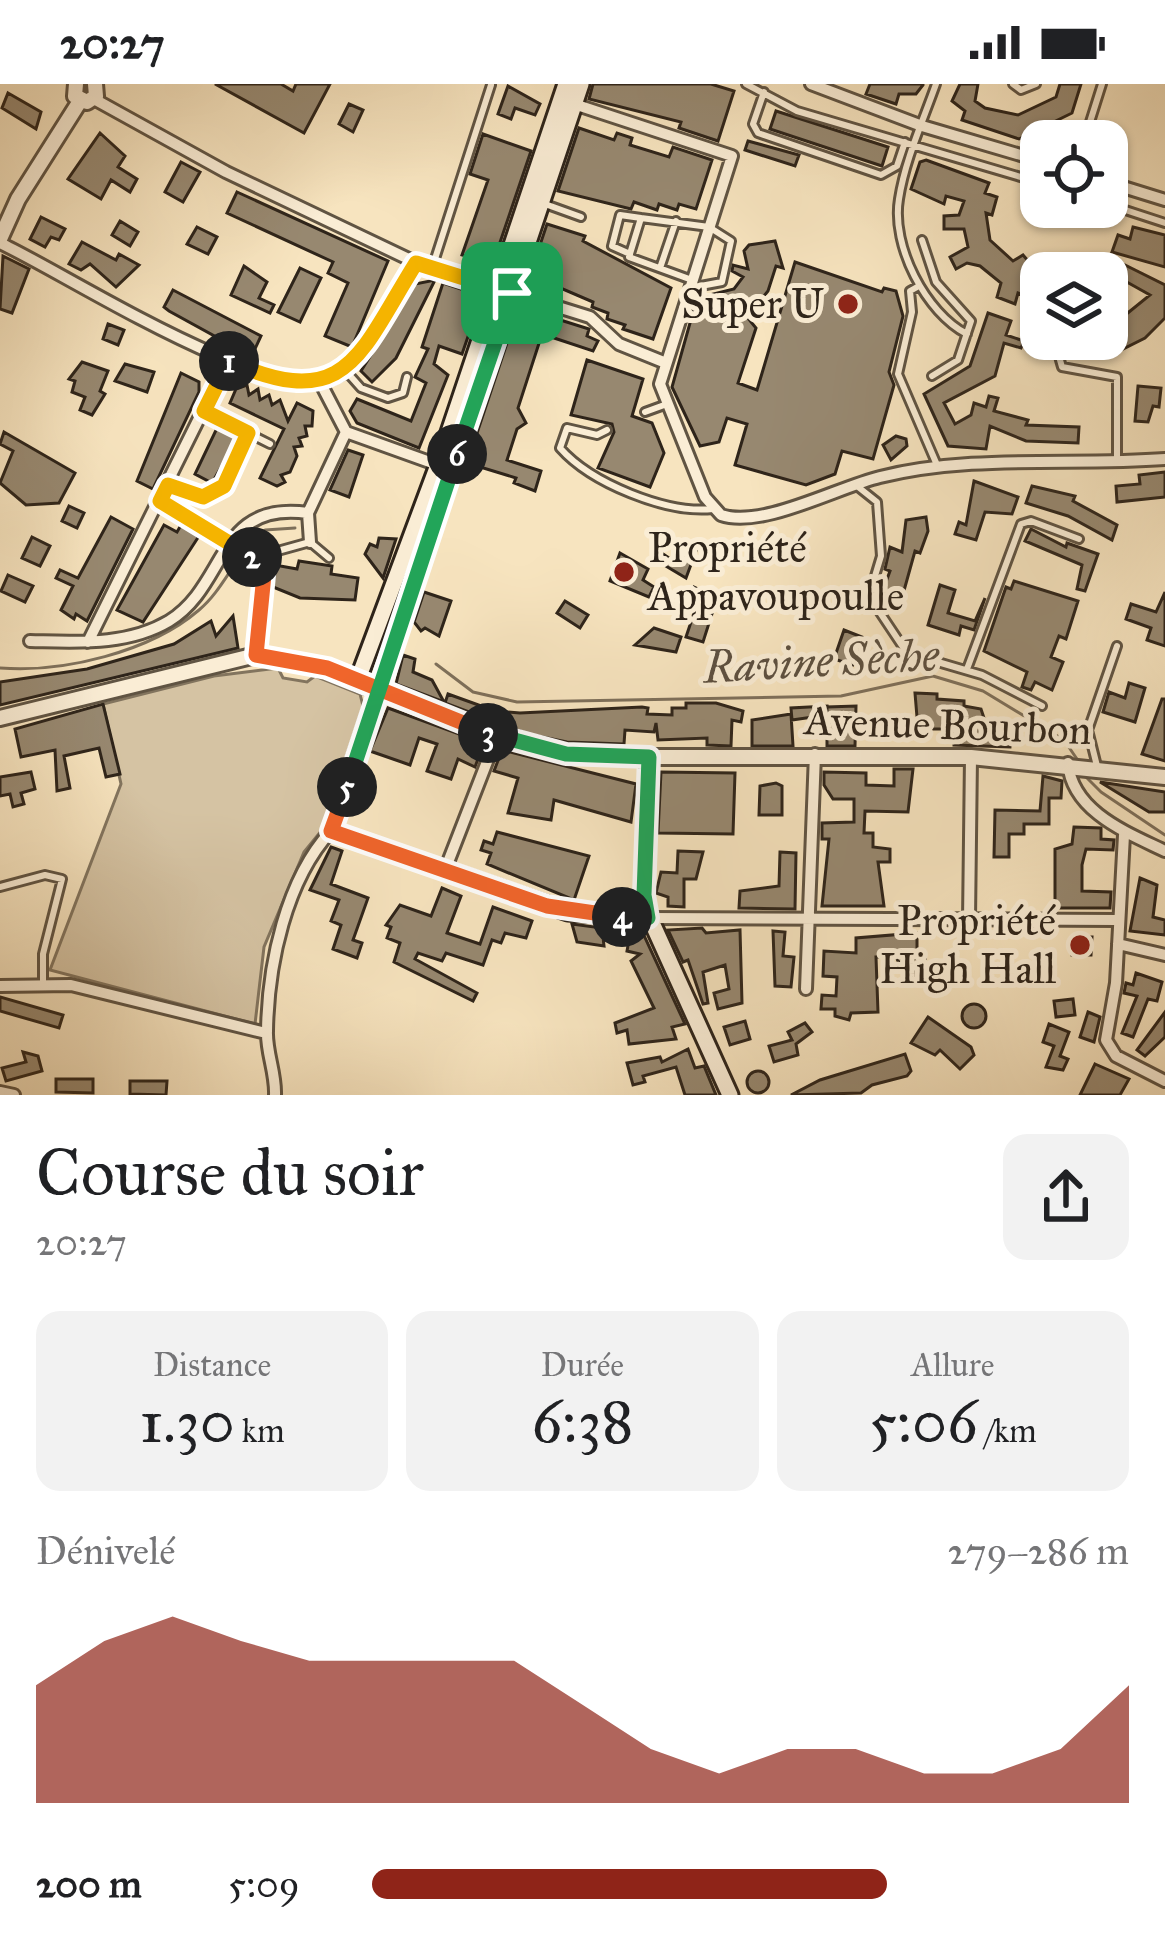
<!DOCTYPE html>
<html lang="fr">
<head>
<meta charset="utf-8">
<style>
	:root { --surface:#fff; --page:#f2f2f2; --text:#202124; --muted:#757577; --accent:#8f2418 }
	body { margin:0; font-family:"IM FELL Great Primer",serif; background:var(--page); color:var(--text); height:100vh; display:flex; flex-direction:column; font-size:45px; white-space:nowrap }
	* { box-sizing:border-box; margin:0 }
	p { font-size:39px; color:var(--muted) }
	.icon { flex:none; width:66px; height:66px; fill:none; stroke:currentColor; stroke-width:2; stroke-linecap:round; stroke-linejoin:round }
	.map { position:relative; height:1011px; overflow:hidden }
	.panel { display:flex; flex-direction:column; background:var(--surface); flex:1 }
	.panel>* { flex:none }
	.controls { position:absolute; left:1020px; top:36px; display:grid; gap:24px }
	.controls a { display:grid; place-items:center; width:108px; height:108px; border-radius:24px; background:var(--surface); box-shadow:0 3px 9px #0004; font-size:60px }
	.pin { position:absolute; display:grid; place-items:center; width:102px; height:102px; color:#fff; margin:-51px; border-radius:24px; box-shadow:0 6px 18px #0006 }
	.km { position:absolute; width:60px; height:60px; margin:-30px; border-radius:50%; background:#222; color:#fff; font-size:33px; line-height:60px; text-align:center }
	.round { display:grid; place-items:center; flex:none; width:126px; height:126px; border-radius:24px; background:var(--page) }
	.overview { display:flex; align-items:center; justify-content:space-between; height:204px; padding:0 36px }
	h1 { font-size:66px; font-weight:600; line-height:90px }
	.stats { display:grid; grid-template-columns:repeat(3,1fr); gap:18px; height:204px; padding:12px 36px }
	.stats div { display:grid; align-content:center; border-radius:24px; background:var(--page); text-align:center }
	.stats b { font-size:60px; font-weight:600 }
	.stats small { font-size:33px; font-weight:400 }
	.stats p { font-size:33px }
	.chart { height:336px; padding:24px 36px }
	.chart p { display:flex; justify-content:space-between }
	.chart svg { width:100%; height:216px; margin-top:12px; fill:var(--accent); opacity:.7 }
	ul { padding:0 36px; list-style:none; font-size:39px }
	li { display:grid; grid-template-columns:192px 144px 1fr; align-items:center; height:90px }
	li i { height:30px; border-radius:15px; background:var(--accent) }
	.status { display:flex; justify-content:space-between; align-items:center; height:84px; padding:0 60px; background:var(--surface); direction:ltr }
	.status svg { height:33px; fill:currentColor }
	.map>svg:first-child { display:block }
</style>
</head>
<body>
<div class="status"><b>20:27</b><svg viewBox="0 0 49 12"><path d="M0 12V9h3v3zM5 12V6h3v6zM10 12V3h3v9zM15 12V0h3v12zM26 1h20v11H26zM47 4h2v5h-2z"/></svg></div>
<div class="map">
<svg width="1165" height="1011" viewBox="0 0 1165 1011">
	<rect width="100%" height="100%" fill="#f7e4bf"/>
	<filter id="stains"><feTurbulence type="fractalNoise" baseFrequency=".00167" numOctaves="4"/><feColorMatrix values="0 0 0 0 .2 0 0 0 0 .09 0 0 0 0 .02 0 0 0 .5 -.17"/></filter>
	<radialGradient id="worn" r=".72"><stop offset=".6" stop-color="#630" stop-opacity="0"/><stop offset="1" stop-color="#630" stop-opacity=".3"/></radialGradient>
	<path fill="#d5c3a3" stroke="#82745e" stroke-width="3" d="M278,584L283,594L307,598L315,592L360,610L364,626L322,746L304,768L264,863L255,940L50,886L121,700L103,620L214,592Z"/>
	<g fill="none" stroke-linecap="round" stroke-linejoin="round">
		<path stroke="#7e705b" stroke-width="3" d="M246,466L265,446L295,444
			M436,580L473,608L517,618L841,612L933,592L983,607L1064,656L1079,678
			M0,584C63,589 150,568 199,526C216,512 227,491 240,473
			M1085,692L1101,708L1165,751"/>
	</g>
	<path fill="#978870" stroke="#2e241a" stroke-width="3" fill-rule="evenodd" d="M215,0H281L293,7L296,0H330L304,49Z
		M593,0H711L734,7L718,57L679,44L681,38L589,15Z
		M870,0H923V1L916,10H899L896,20L866,10Z
		M960,0H978L975,17L985,24L1018,31L1056,13L1060,0H1081L1072,29L1019,55L962,36L965,27L952,17Z
		M508,2L540,20L535,31L515,24L511,35L498,30Z
		M8,9L41,28L36,45L2,24Z
		M349,20L363,26L353,48L339,40Z
		M776,27L888,63L882,82L770,45Z
		M579,44L614,56L617,49L632,54L630,61L669,73L673,63L712,76L696,125L679,120L677,126L659,120L657,126L634,118L631,125L558,107Z
		M100,49L125,72L118,83L137,95L130,108L111,96L101,115L68,95Z
		M483,50L531,67L493,179L462,171L488,96L470,90Z
		M748,57L799,71L795,82L745,66Z
		M926,76L989,99L985,109L997,113L992,131L986,129L990,156L1013,177L1023,171L1030,179L1027,188L1041,193V217L1018,209L1015,220L997,213L1001,199L980,182L967,179L956,185L950,173L968,163L964,145H944V132L959,131L964,117L946,112L944,120L911,105L920,78Z
		M181,78L200,88L183,118L165,108Z
		M237,108L388,177L352,263L325,252L348,199L328,189L333,178L227,129Z
		M41,133L65,145L59,156L51,153L45,163L30,155Z
		M120,137L138,148L130,162L112,151Z
		M547,140L585,152L583,157L671,204L653,255L623,245L625,241L607,235L608,229L592,223L593,218L530,191Z
		M197,143L217,153L208,170L187,160Z
		M1133,143L1165,151V183L1112,168L1118,151L1130,155Z
		M775,157L783,184L776,182L768,207L747,233L756,244L738,299L757,306L795,178L882,208L884,204L896,207L903,232L889,288L894,301L873,375L842,367L835,390L806,401L735,381L747,340L727,334L719,358L700,362L672,303L697,214L734,205L743,193L732,187L733,181L748,185L744,167L749,161Z
		M82,158L116,176L119,170L139,181L116,203L90,180L81,186L69,180Z
		M3,172L29,185L12,229L0,225Z
		M1113,175L1165,201V234L1145,254L1123,265L1067,272L1063,255H1107L1112,238L1107,183ZM1125,197L1150,211L1124,232L1113,207Z
		M244,182L267,198L259,214L274,221L270,229L231,211Z
		M300,184L321,194L300,238L278,228Z
		M435,196L396,274L372,298L361,287L415,200Z
		M443,199L482,212L462,270L439,262L434,280L448,291L419,364L357,339L350,327L357,315L411,337L426,299L415,293L428,265L422,263Z
		M173,206L261,252L254,267L231,261L169,227L164,223Z
		M519,223L589,245L587,252L598,257L593,267L542,250L518,324L526,339L517,345L507,376L541,387L535,407L514,399L516,394L467,379Z
		M988,229L1011,237L1006,251L1024,257L1021,264L1004,259L995,292L944,319L955,340L971,331L974,319L986,323L989,312L998,314L994,327L1028,336L1026,341L1079,343L1078,359L1026,357L990,342L986,365L948,362L924,310L970,282Z
		M108,240L124,246L118,261L103,255Z
		M587,276L643,295L632,332L652,339L664,369L650,403L598,384L614,348L612,340L571,331Z
		M82,278L108,287L100,307L105,310L92,331L80,326L85,313L72,308L75,297L69,295Z
		M125,280L154,288L147,308L115,297Z
		M181,289L199,298V308L153,405L137,397Z
		M247,301L249,311L258,305L260,316L269,311L272,321L280,316L288,337L297,319L313,327L312,342H305L307,352L299,354L302,362L294,363L297,372L290,388L281,391L285,398L277,402L260,394L284,345L230,319L236,305Z
		M1138,302L1161,304L1159,323L1153,322L1148,338L1135,337Z
		M218,342L237,355L212,399L195,390Z
		M4,348L75,389L59,419L26,421L0,399L13,367L0,360Z
		M896,352L906,355L907,362L891,376L883,361Z
		M348,366L363,371L349,413L330,406Z
		M1165,388V413L1117,418L1116,402L1140,400L1139,391Z
		M974,397L1018,413L1012,430L985,428L976,456L955,450L959,438L966,441Z
		M1032,402L1075,412L1073,417L1117,441L1112,456L1068,432L1026,419Z
		M69,422L84,429L77,444L62,437Z
		M111,433L133,445L87,537L76,530L74,535L61,526L73,502L56,494L60,486L78,494Z
		M926,433L928,447L920,469L915,467L900,521L880,514L890,487L885,485L890,463L902,468L906,436Z
		M164,441L177,448L181,441L199,452L143,538L117,526Z
		M1031,445L1066,463L1067,459L1098,470L1085,507L1077,505L1082,481L1025,457Z
		M32,453L50,462L40,482L22,474Z
		M379,454L396,455L383,494L365,470L370,460L377,463Z
		M687,464L696,467L686,494L659,478L663,470L678,480Z
		M620,469L648,485L643,496L654,503L649,513L610,497Z
		M299,477L332,482L331,490L358,494L355,516L300,514L273,503L275,481L297,485Z
		M8,491L33,502L25,518L1,507Z
		M1014,497L1078,517L1066,555L1059,552L1051,573L1063,578L1052,606L1035,598L1031,606L1022,603L1027,588L984,567L1006,503L1011,505Z
		M940,501L955,506L948,529L975,537L985,514L974,546L961,542L959,551L928,541Z
		M694,503L717,514L703,558L686,553L697,520L689,518Z
		M424,508L451,517L439,552L425,544L421,547L414,538Z
		M1165,508V562L1147,556L1151,544L1126,535L1131,520L1156,528Z
		M565,517L588,531L580,544L557,529Z
		M233,532L238,564L0,621V598L87,585L174,560L211,537L216,552Z
		M654,544L681,553L676,568L635,561Z
		M844,546L862,553L861,571L853,581L834,575Z
		M403,571L415,575L413,588L432,596L444,618L396,600Z
		M1129,599L1145,604L1135,638L1103,628L1109,608L1125,614Z
		M915,609L937,610V615L964,617V622L981,625L986,640L1012,644L1010,663L954,661V645H918Z
		M448,610L495,627L520,629L642,623L648,624L647,630L672,631V624H686V619H716L743,627L741,638L732,636L731,662L707,661V654L658,656L656,639L654,648L625,646L624,660L567,658L528,650L445,619Z
		M1162,615H1165V677L1142,670Z
		M103,620L120,690L106,693L99,664L64,672L70,704L57,707L55,666L21,673L15,645Z
		M827,622V631L792,636L791,624Z
		M856,622L855,662H827V623Z
		M388,624L484,659L475,683L458,675L451,695L427,687L437,660L419,654L410,681L370,667Z
		M791,630L793,662H752V636Z
		M502,666L636,700L631,738L554,716L551,736L508,729L518,694L494,687Z
		M894,685H913L908,728L865,727L864,749H873V763L890,765V778H878L884,822H822L829,755H822V739L854,738V715H833L824,701V688L866,689V701L894,702Z
		M31,688L35,705L21,709L24,720L13,723L10,710L0,712V693Z
		M661,688L735,689L733,750L658,749Z
		M1043,692L1062,697L1061,714H1049V740H1024V750H1009V773H994L995,726L1040,727Z
		M1100,698L1165,708V728H1149Z
		M776,699L782,702V731H759L760,702Z
		M1074,743L1101,744V755L1114,756L1113,766L1086,765L1082,781V807L1111,808L1110,824H1055V765L1072,760Z
		M497,748L589,772L574,816L487,780L491,769L481,766L484,757L493,760Z
		M331,763L342,767L331,800L368,814L353,856L362,859L357,874L333,865L341,841L331,837L339,816L310,806Z
		M678,767L703,768L696,795H684V823L668,822V813L656,809L661,788L677,789Z
		M780,768L796,769L795,825L739,824L740,807L779,802Z
		M1140,794L1157,801L1153,833L1165,836V851L1130,847Z
		M442,804L461,812L447,849L480,860L493,823L532,837L526,854L505,849L501,859L492,856L483,881L446,869L442,877L418,869L415,875L477,909L473,917L394,878L400,859L387,854L391,843L386,841L400,821L431,832Z
		M572,840L602,844L604,862L577,858Z
		M702,844L706,849L740,846L742,919L718,925L714,909L729,905L725,881L703,888L708,919L703,920L688,876L683,878L668,846Z
		M631,845L642,847L685,940L672,943L676,955L629,960L627,946L617,949L615,939L654,924L631,877L640,870L627,867Z
		M773,847L785,848L783,872L794,873L791,903L775,902Z
		M917,849V874H925V896H908L896,873H876L878,928L851,929L849,936L835,932V925H821L822,911L836,912L837,893L823,892L824,867L856,869V854Z
		M1072,853H1092L1091,871H1072Z
		M1136,889L1162,898L1157,917L1148,915L1133,953L1122,949L1137,912L1124,909L1126,899L1133,901Z
		M0,913L63,931L59,944L0,927Z
		M1073,915L1075,931L1056,933L1054,917Z
		M962 932a12 12 0 1 1 24 0a12 12 0 1 1-24 0Z
		M1088,928L1100,933L1094,958L1080,953Z
		M1165,928V953L1145,972L1137,966Z
		M928,933L971,963L974,971L960,985L940,966L935,971L911,959Z
		M745,937L750,955L730,961L724,943Z
		M805,939L812,948L796,960L798,971L774,978L769,962L792,956L788,948Z
		M1049,940L1069,948L1060,972L1068,975L1063,986L1046,983L1054,962L1043,958Z
		M688,965L695,984L704,982L716,1011H685L676,983L643,992L645,998L633,1001L627,979L660,973L662,978Z
		M23,968L38,972L42,987L6,997L2,984L26,978Z
		M905,970L911,987L907,992L872,1001L861,1009L791,1011L820,996Z
		M1095,980L1129,995L1120,1011H1080Z
		M747 998a11 11 0 1 1 22 0a11 11 0 1 1-22 0Z
		M56,995H93V1009L56,1008Z
		M130,997H167L166,1011L130,1010Z"/>
	<g fill="none" stroke-linecap="round" stroke-linejoin="round">
		<g stroke="#605443" stroke-width="12">
			<path id="service" d="M746,0L797,27L1041,99
				M936,0C923,37 905,76 899,115C891,162 926,229 967,250
				M1013,0L1021,6L1036,0
				M764,8L753,40L758,49L881,91L897,82L905,58
				M1084,57L1102,0
				M545,120L581,133
				M1107,120L1165,139
				M922,156L936,198L971,237L958,276L932,292
				M630,170L612,162L620,131L641,134
				M433,181L491,1
				M660,184L676,137
				M919,202L910,207L912,228L898,290L937,381
				M690,204L722,198L731,157L709,143L641,134L629,173L692,196
				M1027,247L1041,251
				M1054,255L1062,283L1117,293V375
				M345,286L361,304L388,314L403,309L407,293
				M204,327L270,360
				M645,328L667,320
				M607,346L597,351L567,344L560,364C591,399 666,430 713,425
				M168,401L214,412L224,402L248,349
				M857,402L877,418L881,472L869,512L907,569L982,591L1042,622
				M265,481L274,468L310,458L329,474
				M967,585L1021,440L1031,437L1079,455
				M1097,682L1088,646L1117,562
				M0,803L45,791L62,795L43,870V901"/>
		</g>
		<g stroke="#605443" stroke-width="16">
			<path id="minor" d="M811,0L922,42L1041,77
				M94,15L226,88L417,179L590,233L619,260L666,279
				M574,20L732,72L660,300L705,413L721,431C762,445 838,403 880,393C973,370 1070,382 1165,375
				M1107,98L1165,116
				M0,159C67,190 273,325 337,292C366,277 398,207 417,179
				M320,298L346,348L438,381
				M161,417L265,481L256,571
				M310,458L308,429L346,348
				M30,557C77,558 127,562 169,537C228,501 216,416 308,429
				M88,558L228,276
				M1068,679C1072,728 1128,749 1165,767
				M1124,751L1116,899L1106,956L1116,972L1165,997
				M445,786L497,652
				M648,834L1118,836
				M969,836L971,673
				M1118,860L1165,871
				M0,902L71,901L266,949
				M806,905L815,670
				M0,1008L14,1011
				M275,1011C276,989 266,968 267,947C268,880 286,796 331,747"/>
		</g>
		<g stroke="#605443" stroke-width="20">
			<path id="tertiary" d="M76,0L75,12L87,18L96,12L95,0
				M0,155L18,115L80,17
				M0,634L256,571L327,585L357,598
				M649,673H971L1165,693"/>
		</g>
		<g stroke="#2e241a" stroke-width="21">
			<path id="secondary" d="M566,0L438,381L357,598L525,662L566,670L649,673L644,821L730,1011
				M581,0L331,747L568,828L648,834"/>
		</g>
		<use href="#service" stroke="#faedd5" stroke-width="6"/>
		<use href="#minor" stroke="#faedd5" stroke-width="10"/>
		<use href="#tertiary" stroke="#faedd5" stroke-width="14"/>
		<use href="#secondary" stroke="#faedd5" stroke-width="15"/>
	</g>
	<g fill="none" stroke-linecap="round" stroke-linejoin="round">
		<g stroke="#fff" stroke-width="24">
			<path id="split-1" d="M229,277C348,331 360,268 416,179L512,209"/>
		</g>
		<g stroke="#fff" stroke-width="24">
			<path id="split-2" d="M229,277L204,327L248,349L224,402L203,413L168,401L160,417L252,473"/>
		</g>
		<g stroke="#fff" stroke-width="24">
			<path id="split-3" d="M252,473L265,481L256,571L327,584L488,649"/>
		</g>
		<g stroke="#fff" stroke-width="24">
			<path id="split-4" d="M488,649L566,670L649,673L644,811L648,834L622,833"/>
		</g>
		<g stroke="#fff" stroke-width="24">
			<path id="split-5" d="M347,703L331,747L547,822L622,833"/>
		</g>
		<g stroke="#fff" stroke-width="24">
			<path id="split-6" d="M347,703L457,370"/>
		</g>
		<g stroke="#fff" stroke-width="24">
			<path id="split-7" d="M457,370L512,209"/>
		</g>
		<use href="#split-1" stroke="#f5b400" stroke-width="15"/>
		<use href="#split-2" stroke="#f5b400" stroke-width="15"/>
		<use href="#split-3" stroke="#f0652b" stroke-width="15"/>
		<use href="#split-4" stroke="#22a559" stroke-width="15"/>
		<use href="#split-5" stroke="#f0652b" stroke-width="15"/>
		<use href="#split-6" stroke="#22a559" stroke-width="15"/>
		<use href="#split-7" stroke="#22a559" stroke-width="15"/>
	</g>
	<g fill="#8f2418" stroke="#faedd5" stroke-width="4.5">
		<circle cx="848" cy="220" r="12"/>
		<circle cx="624" cy="488" r="12"/>
		<circle cx="1080" cy="861" r="12"/>
	</g>
	<g text-anchor="middle" dominant-baseline="central" stroke-width="10" stroke-linejoin="round" paint-order="stroke">
		<g font-size="42" fill="#2e241a" stroke="#faedd5" text-anchor="end">
			<text x="824" y="220">Super U</text>
			<text x="648" y="464" text-anchor="start">Propriété<tspan x="648" dy="48">Appavoupoulle</tspan></text>
			<text x="1056" y="837">Propriété<tspan x="1056" dy="48">High Hall</tspan></text>
		</g>
		<g font-size="42" fill="#2e241a" stroke="#faedd5">
			<text transform="translate(948 641) rotate(2)">Avenue Bourbon</text>
		</g>
		<g font-size="45" font-style="italic" fill="#5d5040" stroke="#faedd5">
			<text transform="translate(821 577) rotate(-3)">Ravine Sèche</text>
		</g>
	</g>
	<rect width="100%" height="100%" filter="url(#stains)"/>
	<rect width="100%" height="100%" fill="url(#worn)"/>
</svg>
<div class="controls">
<a><svg class="icon" aria-label="locate" viewBox="0 0 24 24"><circle cx="12" cy="12" r="6"/><path d="M12 2v4M12 18v4M2 12h4M18 12h4"/></svg></a>
<a><svg class="icon" aria-label="layers" viewBox="0 0 24 24"><path d="M12 4l9 5-9 5-9-5zM3 14l9 5 9-5"/></svg></a>
</div>
<div class="pin" style="left:512px;top:209px;background:#1e9e55"><svg class="icon" aria-label="arrive" viewBox="0 0 24 24"><path d="M6 21V4h12l-3 4 3 4H6"/></svg></div>
<b class="km" style="left:229px;top:277px">1</b>
<b class="km" style="left:252px;top:473px">2</b>
<b class="km" style="left:488px;top:649px">3</b>
<b class="km" style="left:622px;top:833px">4</b>
<b class="km" style="left:347px;top:703px">5</b>
<b class="km" style="left:457px;top:370px">6</b>
</div>
<section class="panel">
<div class="overview"><div><h1>Course du soir</h1><p>20:27</p></div><a class="round"><svg class="icon" aria-label="share" viewBox="0 0 24 24"><path d="M12 15V3M7 8l5-5 5 5M5 13v7h14v-7"/></svg></a></div>
<div class="stats">
<div><p>Distance</p><b>1.30<small> km</small></b></div>
<div><p>Durée</p><b>6:38</b></div>
<div><p>Allure</p><b>5:06<small> /km</small></b></div>
</div>
<div class="chart"><p><span>Dénivelé</span>279–286 m</p>
<svg viewBox="0 0 160 44" preserveAspectRatio="none"><path d="M0 44V20L10 11L20 6L30 11L40 15L50 15L60 15L70 15L80 24L90 33L100 38L110 33L120 33L130 38L140 38L150 33L160 20V44z"/></svg>
</div>
<ul>
<li><b>200 m</b>5:09<i style="width:68%"></i></li>
</ul>
</section>
</body>
</html>
